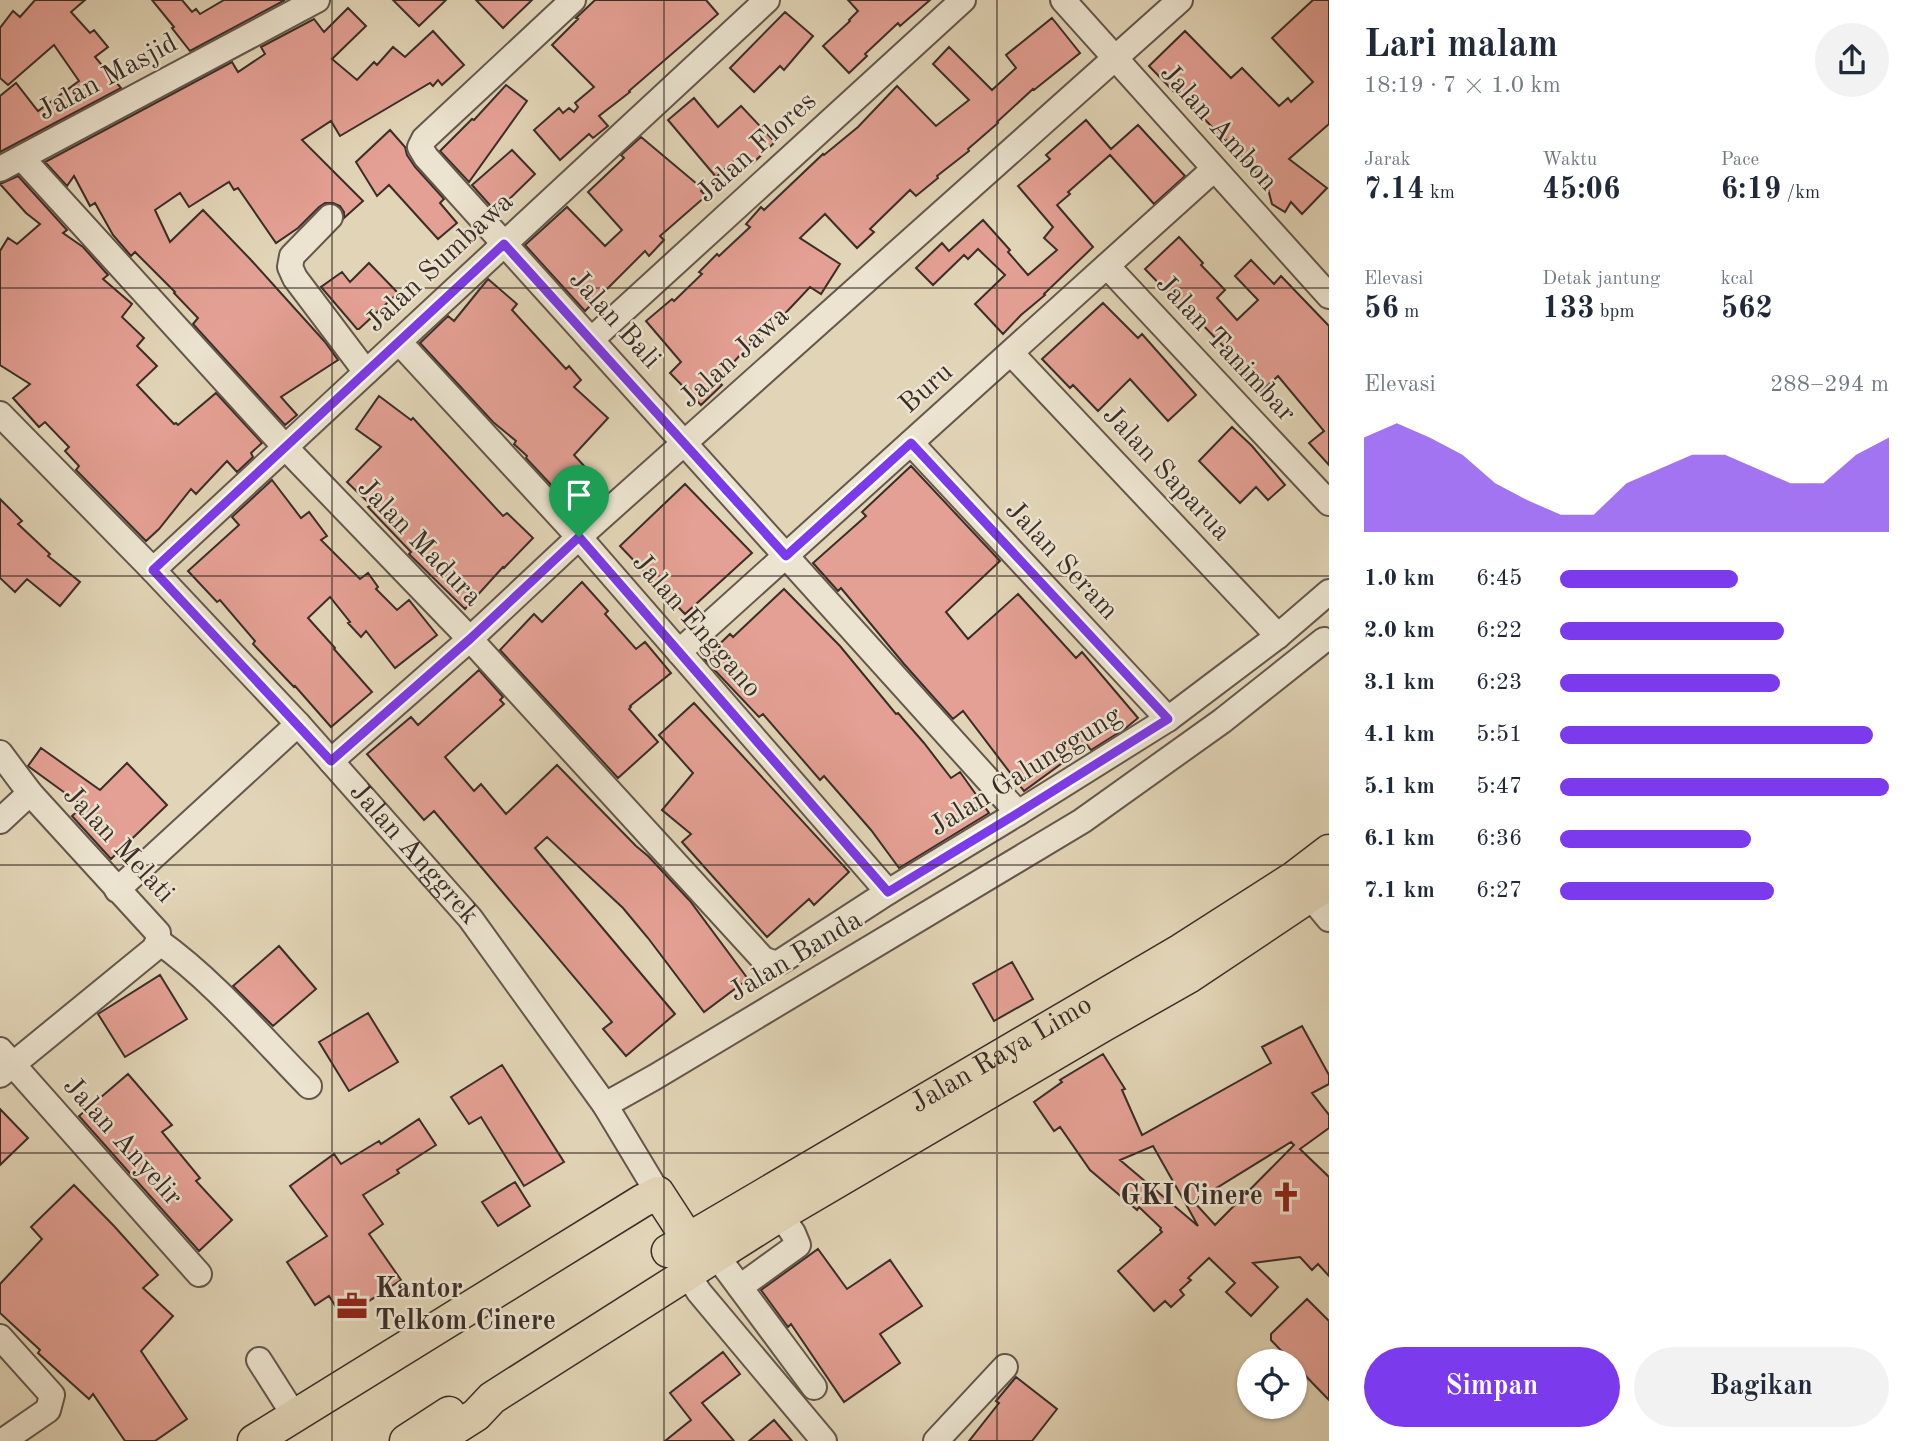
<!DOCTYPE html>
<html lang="id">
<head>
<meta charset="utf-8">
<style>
	:root { --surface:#fff; --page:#f2f2f3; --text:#1f2937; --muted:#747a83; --accent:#7c3aed }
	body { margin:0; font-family:"Old Standard TT",serif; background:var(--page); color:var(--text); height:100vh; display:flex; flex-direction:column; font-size:26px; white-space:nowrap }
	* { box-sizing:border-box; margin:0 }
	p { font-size:23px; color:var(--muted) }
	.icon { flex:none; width:38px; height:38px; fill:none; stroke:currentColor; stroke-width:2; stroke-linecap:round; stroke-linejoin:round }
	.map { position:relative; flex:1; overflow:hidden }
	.details { display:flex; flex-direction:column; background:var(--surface); width:595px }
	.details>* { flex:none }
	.tools { position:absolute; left:1237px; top:1349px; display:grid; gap:14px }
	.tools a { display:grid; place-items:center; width:70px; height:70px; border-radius:50%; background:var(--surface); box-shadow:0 2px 5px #0004; font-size:35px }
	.pin { position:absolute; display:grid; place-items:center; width:60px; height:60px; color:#fff; margin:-72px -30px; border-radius:50% 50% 50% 0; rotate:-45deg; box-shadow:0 0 7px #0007 }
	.pin .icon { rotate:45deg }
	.round { display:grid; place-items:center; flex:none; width:74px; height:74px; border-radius:37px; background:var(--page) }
	.summary { display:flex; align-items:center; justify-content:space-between; height:119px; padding:0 35px }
	h1 { font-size:38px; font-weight:600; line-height:52px }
	.metrics { display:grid; grid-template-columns:repeat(3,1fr); gap:10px; height:119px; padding:7px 35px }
	.metrics div { display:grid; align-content:center }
	.metrics b { font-size:30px; font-weight:600 }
	.metrics small { font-size:19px; font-weight:400 }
	.metrics p { font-size:19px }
	.chart { height:196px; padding:14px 35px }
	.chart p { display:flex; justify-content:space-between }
	.chart svg { width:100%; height:126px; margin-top:7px; fill:var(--accent); opacity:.7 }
	.primary-button { display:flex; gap:14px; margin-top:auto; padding:14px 35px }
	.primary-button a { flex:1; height:80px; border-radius:42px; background:var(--accent); color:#fff; font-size:28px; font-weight:600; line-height:80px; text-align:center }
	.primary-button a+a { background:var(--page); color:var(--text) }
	ul { padding:0 35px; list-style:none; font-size:23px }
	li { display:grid; grid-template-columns:112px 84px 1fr; align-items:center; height:52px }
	li i { height:18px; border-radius:9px; background:var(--accent) }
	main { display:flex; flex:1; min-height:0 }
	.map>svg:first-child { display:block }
</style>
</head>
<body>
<main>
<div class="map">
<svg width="1329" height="1441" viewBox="0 0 1329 1441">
	<rect width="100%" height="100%" fill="#e2d5b7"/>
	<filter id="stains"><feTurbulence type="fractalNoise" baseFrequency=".00286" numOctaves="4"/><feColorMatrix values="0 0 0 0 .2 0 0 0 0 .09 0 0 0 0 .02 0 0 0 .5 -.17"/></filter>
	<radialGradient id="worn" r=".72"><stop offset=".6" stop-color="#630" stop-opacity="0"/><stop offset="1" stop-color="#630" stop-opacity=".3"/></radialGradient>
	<path fill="#e4a094" stroke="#3a2d28" stroke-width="2" fill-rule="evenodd" d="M35,0H85L71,12L90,33L94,30L108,47L95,57L121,88L0,152V96L16,83L38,111L79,81L54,45L8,85L0,78V28L13,11L20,17Z
		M152,0H182L192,12L196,9L200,14L224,0H285L190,51L172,28L174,27Z
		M393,0H446L419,26Z
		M476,0H532L503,28Z
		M595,0H706L718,14L629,91L630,92L599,116L608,126L593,138L589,134L560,160L534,130L559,108L563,113L569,108L574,112L578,107L575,103L594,87L552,45L578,19L576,18Z
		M848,0H930L900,26L898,23L865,54L867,56L849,73L823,46L850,21L849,20L858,11Z
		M1313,0H1329V124L1289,159L1327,188L1302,214L1291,202L1285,212L1272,204L1267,185L1227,140L1226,142L1182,95L1179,97L1149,66L1185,31L1231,78L1242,68L1279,106L1288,98L1291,102L1313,82L1272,38Z
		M348,8L366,26L332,59L357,80L374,62L377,65L393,47L405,57L433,31L464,65L442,85L438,80L433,86L430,83L340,136L331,121L302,140L363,201L344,218V212L340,206L333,203H325L319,207L298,228L276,243L238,188L234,190L229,182L189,207L180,193L155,210L170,242L203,210L251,260L325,342L338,360L281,397L297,415L285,425L193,324L198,318L174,293L175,292L135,252L131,256L113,235L95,203L90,206L74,176L67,186L45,162L232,62L238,72L265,54L261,47L314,19L324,32Z
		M785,12L813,36L784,70L780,66L754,92L730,68Z
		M1052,18L1080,53L1034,90L1033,89L997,122L998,123L968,149L969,151L937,176L938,178L916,196L910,190L870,229L874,232L857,248L825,214L800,238L840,264L821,294L810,287L778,321L772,315L756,338L717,380L722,385L701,405L670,373L681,362L646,321L672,299L674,301L702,274L699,272L717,254L719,256L750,227L746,224L761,207L764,210L823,154L824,155L858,127L897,86L936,126L969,100L933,64L949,47L992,90L1016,68L1006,55Z
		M506,85L527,101L469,182L440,151L472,119L474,120Z
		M694,98L718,127L741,106L775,142L753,163L743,153L716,177L668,120Z
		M1086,120L1111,149L1138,125L1185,176L1154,204L1110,155L1068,192L1070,194L1057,205L1093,247L1044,294L1045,295L1021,315L1003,334L975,304L1005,275L978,249L968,259L964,255L933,285L916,268L942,243L949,251L983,220L1010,250L1008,252L1028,275L1057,250L1044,238L1053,227L1018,186L1050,159L1046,155Z
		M390,130L405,147L407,155L415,167L444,199L440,203L457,223L438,239L389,185L377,196L356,162Z
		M641,137L703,189L701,191L706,196L660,236L664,240L649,256L645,251L585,311L525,245L567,207L605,246L622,230L588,192L624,158L621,155Z
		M512,150L535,174L496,212L472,185Z
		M18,176L67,230L63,233L83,247L108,275L103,279L132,304L122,317L144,338L137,346L157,366L137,385L174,424L176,423L178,425L216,393L262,443L251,453L253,457L237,472L227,461L196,494L191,489L159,529L146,541L76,470L79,466L65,451L69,447L45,422L39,427L13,398L30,384L0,365V251L8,238L17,244L40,224L26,213L0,184Z
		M1179,237L1203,263L1201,265L1225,290L1217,298L1237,320L1258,300L1235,276L1251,260L1274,284L1281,276L1329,326V465L1309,443L1324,431L1278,376L1261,392L1226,353L1228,351L1195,317L1193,319L1145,269Z
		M369,263L398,293L359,329H357L321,287L342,272L350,282Z
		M488,279L517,304L512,310L566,369L569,366L581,380L574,387L608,418L574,455L597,480L570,505L526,458L527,456L514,444L516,441L493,422L420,343L448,316L454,321Z
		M1103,303L1138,338L1142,334L1196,395L1168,421L1130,379L1098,411L1073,385L1070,388L1042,359Z
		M379,396L411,420L413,418L503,516L507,513L533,538L504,568L503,567L465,609L409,554L411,552L368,507L371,505L347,482L381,447L356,429Z
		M1232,427L1252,446L1285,485L1268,500L1256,487L1240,503L1199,461Z
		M911,466L1000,561L946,612L968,639L1018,594L1076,658L1082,652L1138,718L1126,728L1091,750L1087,745L1024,791L963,711L953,719L904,664L841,588L838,591L813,563L866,516L862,512Z
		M272,480L301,518L309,512L327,536L321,540L360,579L368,573L378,587L376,589L397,610L409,600L437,635L395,668L366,631L361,637L348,623L350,622L330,597L308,618L335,648L334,649L372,692L331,727L295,686L294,687L253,644L255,641L220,600L217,602L188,571L239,525L232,517Z
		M685,484L752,553L685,614L620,546Z
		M0,499L22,521L18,524L50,554L48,556L80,582L60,606L27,579L15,592L0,578Z
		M582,582L608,611L605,614L636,649L645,642L671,673L630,706L631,707L629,709L658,742L618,778L500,650L534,614L542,622Z
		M784,589L840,646L896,714L898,713L924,743L951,778L960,772L989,813L899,868L871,830L824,776L820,780L763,714L759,717L706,661L704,659L730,634L733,637Z
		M479,670L503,697L500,700L504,704L445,757L474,791L481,784L506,814L557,765L636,846L648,856L690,901L748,979L704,1012L648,938L623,908L547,837L535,848L675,1014L626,1056L603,1029L612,1022L434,811L424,820L367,754L411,717L418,725Z
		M694,703L849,872L814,905L809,899L767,937L682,842L691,834L662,810L693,773L659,735Z
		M41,748L100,790L127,763L167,805L111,859L72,816L83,806L28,766Z
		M279,946L316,989L273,1026L233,986Z
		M1012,962L1033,999L994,1021L973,984Z
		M160,975L187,1019L125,1057L98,1014Z
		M368,1013L398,1062L349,1091L319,1042Z
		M1302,1026L1329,1075V1084L1312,1093L1329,1115V1128L1300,1149L1329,1177V1276L1318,1264L1312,1270L1300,1257L1253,1263L1278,1287L1251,1316L1226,1292L1235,1283L1209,1258L1188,1278L1191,1280L1180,1290L1184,1295L1171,1307L1165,1301L1154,1311L1118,1271L1162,1232L1160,1230L1161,1228L1139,1207L1137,1210L1090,1170L1060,1127L1054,1131L1034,1102L1062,1082L1060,1080L1103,1054L1125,1089L1122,1090L1142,1135L1271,1063L1262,1047ZM1291,1142L1294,1145L1215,1225L1194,1202ZM1153,1146L1187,1206L1198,1226L1120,1160Z
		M502,1065L564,1162L524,1186L481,1117L469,1124L451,1097Z
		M128,1074L172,1125L162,1132L200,1178L196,1181L232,1220L199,1251L79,1116Z
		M0,1109L28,1138L0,1165Z
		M419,1119L436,1145L397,1170L399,1173L363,1195L383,1224L369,1234L401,1280L343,1318L329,1296L315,1305L287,1262L327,1236L290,1186L334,1154L341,1164L379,1141L381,1144Z
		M515,1182L530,1206L498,1226L482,1202Z
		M74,1185L114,1226L158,1275L143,1288L173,1316L141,1351L187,1419L155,1441H125L93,1394L89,1399L38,1353L40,1350L0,1313V1284L42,1239L31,1227Z
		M818,1249L847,1289L890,1260L922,1306L880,1334L900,1363L844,1402L791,1324L788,1327L761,1290Z
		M1307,1299L1329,1321V1400L1295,1365V1362H1292L1271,1340V1334Z
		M723,1352L740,1374L702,1403L734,1441H665L691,1420L670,1393Z
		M1016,1377L1057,1409L1032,1441H969L999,1403L996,1401Z
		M774,1420L792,1441H749Z"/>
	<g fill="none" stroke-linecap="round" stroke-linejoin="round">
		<g stroke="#64574c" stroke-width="28">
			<g id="minor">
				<path d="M573,0L424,139L420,147L426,157L1018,813"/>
				<path d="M1063,0L1329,296"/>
				<path d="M22,158L285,447L470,639L763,959L773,963L780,962L888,892L1018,813L1168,719L1278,636L1329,592"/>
				<path d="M0,169L317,0"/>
				<path d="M330,217L292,256L290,267L295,278L366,372"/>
				<path d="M1107,266L1329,503"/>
				<path d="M591,340L963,0"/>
				<path d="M399,342L579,537L888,892"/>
				<path d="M1011,353L1278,636"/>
				<path id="s1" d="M0,414L153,570L298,724L470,918L605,1105L658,1193"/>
				<path d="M911,443L1168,719"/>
				<path d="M153,570L767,0"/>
				<path d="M679,652L1214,169"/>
				<path d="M0,753L30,793L158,933V941L154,949L0,1075"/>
				<path d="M331,761L470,639L579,537L1180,0"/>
				<path d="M0,821L30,793"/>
				<path d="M1300,884L1329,919"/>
				<path d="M117,890L298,724"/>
				<path d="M158,941C213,980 262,1038 309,1086"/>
				<path d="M0,1050L199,1274"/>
				<path d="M605,1105L655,1077L1082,821L1222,721L1324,640"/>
				<path d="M716,1255L814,1387"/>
				<path d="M687,1273L699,1292L824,1441"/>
				<path d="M740,1287L798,1245L793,1233L780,1215"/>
				<path d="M0,1337L52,1395L48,1410L3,1441"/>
				<path d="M259,1360L294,1415"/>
				<path d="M936,1441L1005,1367"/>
			</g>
		</g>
		<g stroke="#3a2d28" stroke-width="35">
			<g id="major">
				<path id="s2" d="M668,1251L1181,950L1295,877L1329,851"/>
				<path d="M254,1441L642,1201L658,1193L699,1256"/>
				<path d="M406,1441L449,1413"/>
				<path d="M435,1441L476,1415L492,1398L780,1215L1102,1026L1190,976L1329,883"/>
			</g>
		</g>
		<use href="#minor" stroke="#ece4d0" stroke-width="24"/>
		<use href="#major" stroke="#e2d5b7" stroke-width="32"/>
	</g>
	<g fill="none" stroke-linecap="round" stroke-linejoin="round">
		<g stroke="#fff" stroke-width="14">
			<path id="route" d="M504,244L786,556L911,443L1168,719L1018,813L888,892L579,537L470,639L331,761L153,570Z"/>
		</g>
		<use href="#route" stroke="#7c3aed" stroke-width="9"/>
	</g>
	<path fill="none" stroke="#3a2d28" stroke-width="2" stroke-opacity="0.55" d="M332,0V1441M664,0V1441M997,0V1441M0,288H1329M0,576H1329M0,865H1329M0,1153H1329"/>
	<defs>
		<g id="church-bare" transform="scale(2.415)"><path d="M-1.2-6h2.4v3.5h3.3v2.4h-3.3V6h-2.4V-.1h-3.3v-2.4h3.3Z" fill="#8f2418" stroke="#ece4d0" stroke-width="2.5" paint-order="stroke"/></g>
		<g id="office-bare" transform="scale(2.415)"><path d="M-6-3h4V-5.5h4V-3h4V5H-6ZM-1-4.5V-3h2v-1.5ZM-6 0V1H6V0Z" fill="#8f2418" stroke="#ece4d0" stroke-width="2.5" paint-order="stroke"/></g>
	</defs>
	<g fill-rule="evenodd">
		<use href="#church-bare" x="1286" y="1197"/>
		<use href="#office-bare" x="352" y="1306"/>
	</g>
	<g text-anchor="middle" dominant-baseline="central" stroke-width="5" stroke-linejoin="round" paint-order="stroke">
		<g font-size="28" fill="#3a2d28" stroke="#ece4d0">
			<text transform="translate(108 78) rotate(-28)">Jalan Masjid</text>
			<text transform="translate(1218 128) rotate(48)">Jalan Ambon</text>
			<text transform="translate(757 148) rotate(-42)">Jalan Flores</text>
			<text transform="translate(440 263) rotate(-43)">Jalan Sumbawa</text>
			<text transform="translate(614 320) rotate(48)">Jalan Bali</text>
			<text transform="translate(1225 349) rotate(47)">Jalan Tanimbar</text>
			<text transform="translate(735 358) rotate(-42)">Jalan Jawa</text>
			<text transform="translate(927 389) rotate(-42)">Buru</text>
			<text transform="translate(1166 474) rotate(47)">Jalan Saparua</text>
			<text transform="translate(419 543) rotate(46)">Jalan Madura</text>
			<text transform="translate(1061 561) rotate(47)">Jalan Seram</text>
			<text transform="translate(696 626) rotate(49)">Jalan Enggano</text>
			<text transform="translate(1026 772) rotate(-32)">Jalan Galunggung</text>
			<text transform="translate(118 845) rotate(47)">Jalan Melati</text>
			<text stroke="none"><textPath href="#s1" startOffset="604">Jalan Anggrek</textPath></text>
			<text transform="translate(796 957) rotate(-31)">Jalan Banda</text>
			<text stroke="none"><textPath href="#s2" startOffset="387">Jalan Raya Limo</textPath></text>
			<text transform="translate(122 1142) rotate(48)">Jalan Anyelir</text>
		</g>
		<g font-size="28" font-weight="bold" fill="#3a2d28" stroke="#ece4d0" text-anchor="end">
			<text x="1263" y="1197">GKI Cinere</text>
			<text x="375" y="1290" text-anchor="start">Kantor<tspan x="375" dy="32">Telkom Cinere</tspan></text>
		</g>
	</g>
	<rect width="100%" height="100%" filter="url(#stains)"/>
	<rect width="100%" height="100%" fill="url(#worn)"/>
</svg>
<div class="tools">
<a><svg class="icon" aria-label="locate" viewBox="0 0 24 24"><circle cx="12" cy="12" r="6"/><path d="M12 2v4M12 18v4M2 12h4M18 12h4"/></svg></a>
</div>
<div class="pin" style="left:579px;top:537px;background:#1e9e55"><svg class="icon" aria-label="arrive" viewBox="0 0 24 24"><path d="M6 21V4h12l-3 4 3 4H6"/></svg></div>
</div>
<section class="details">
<div class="summary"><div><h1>Lari malam</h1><p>18:19 · 7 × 1.0 km</p></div><a class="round"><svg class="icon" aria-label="share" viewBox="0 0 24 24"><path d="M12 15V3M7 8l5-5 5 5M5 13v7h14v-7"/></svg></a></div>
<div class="metrics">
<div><p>Jarak</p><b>7.14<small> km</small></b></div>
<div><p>Waktu</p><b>45:06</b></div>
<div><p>Pace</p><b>6:19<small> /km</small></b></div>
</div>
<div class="metrics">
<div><p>Elevasi</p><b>56<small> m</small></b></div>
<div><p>Detak jantung</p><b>133<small> bpm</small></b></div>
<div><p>kcal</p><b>562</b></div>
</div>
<div class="chart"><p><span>Elevasi</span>288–294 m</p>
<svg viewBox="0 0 160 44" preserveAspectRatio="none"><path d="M0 44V11L10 6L20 11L30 17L40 27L50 33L60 38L70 38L80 27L90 22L100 17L110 17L120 22L130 27L140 27L150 17L160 11V44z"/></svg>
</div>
<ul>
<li><b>1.0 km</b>6:45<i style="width:54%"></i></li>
<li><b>2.0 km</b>6:22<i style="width:68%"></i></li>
<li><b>3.1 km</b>6:23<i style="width:67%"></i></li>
<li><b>4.1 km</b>5:51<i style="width:95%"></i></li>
<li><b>5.1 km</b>5:47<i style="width:100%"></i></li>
<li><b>6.1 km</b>6:36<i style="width:58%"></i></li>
<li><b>7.1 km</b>6:27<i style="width:65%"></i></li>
</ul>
<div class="primary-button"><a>Simpan</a><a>Bagikan</a></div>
</section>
</main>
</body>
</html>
